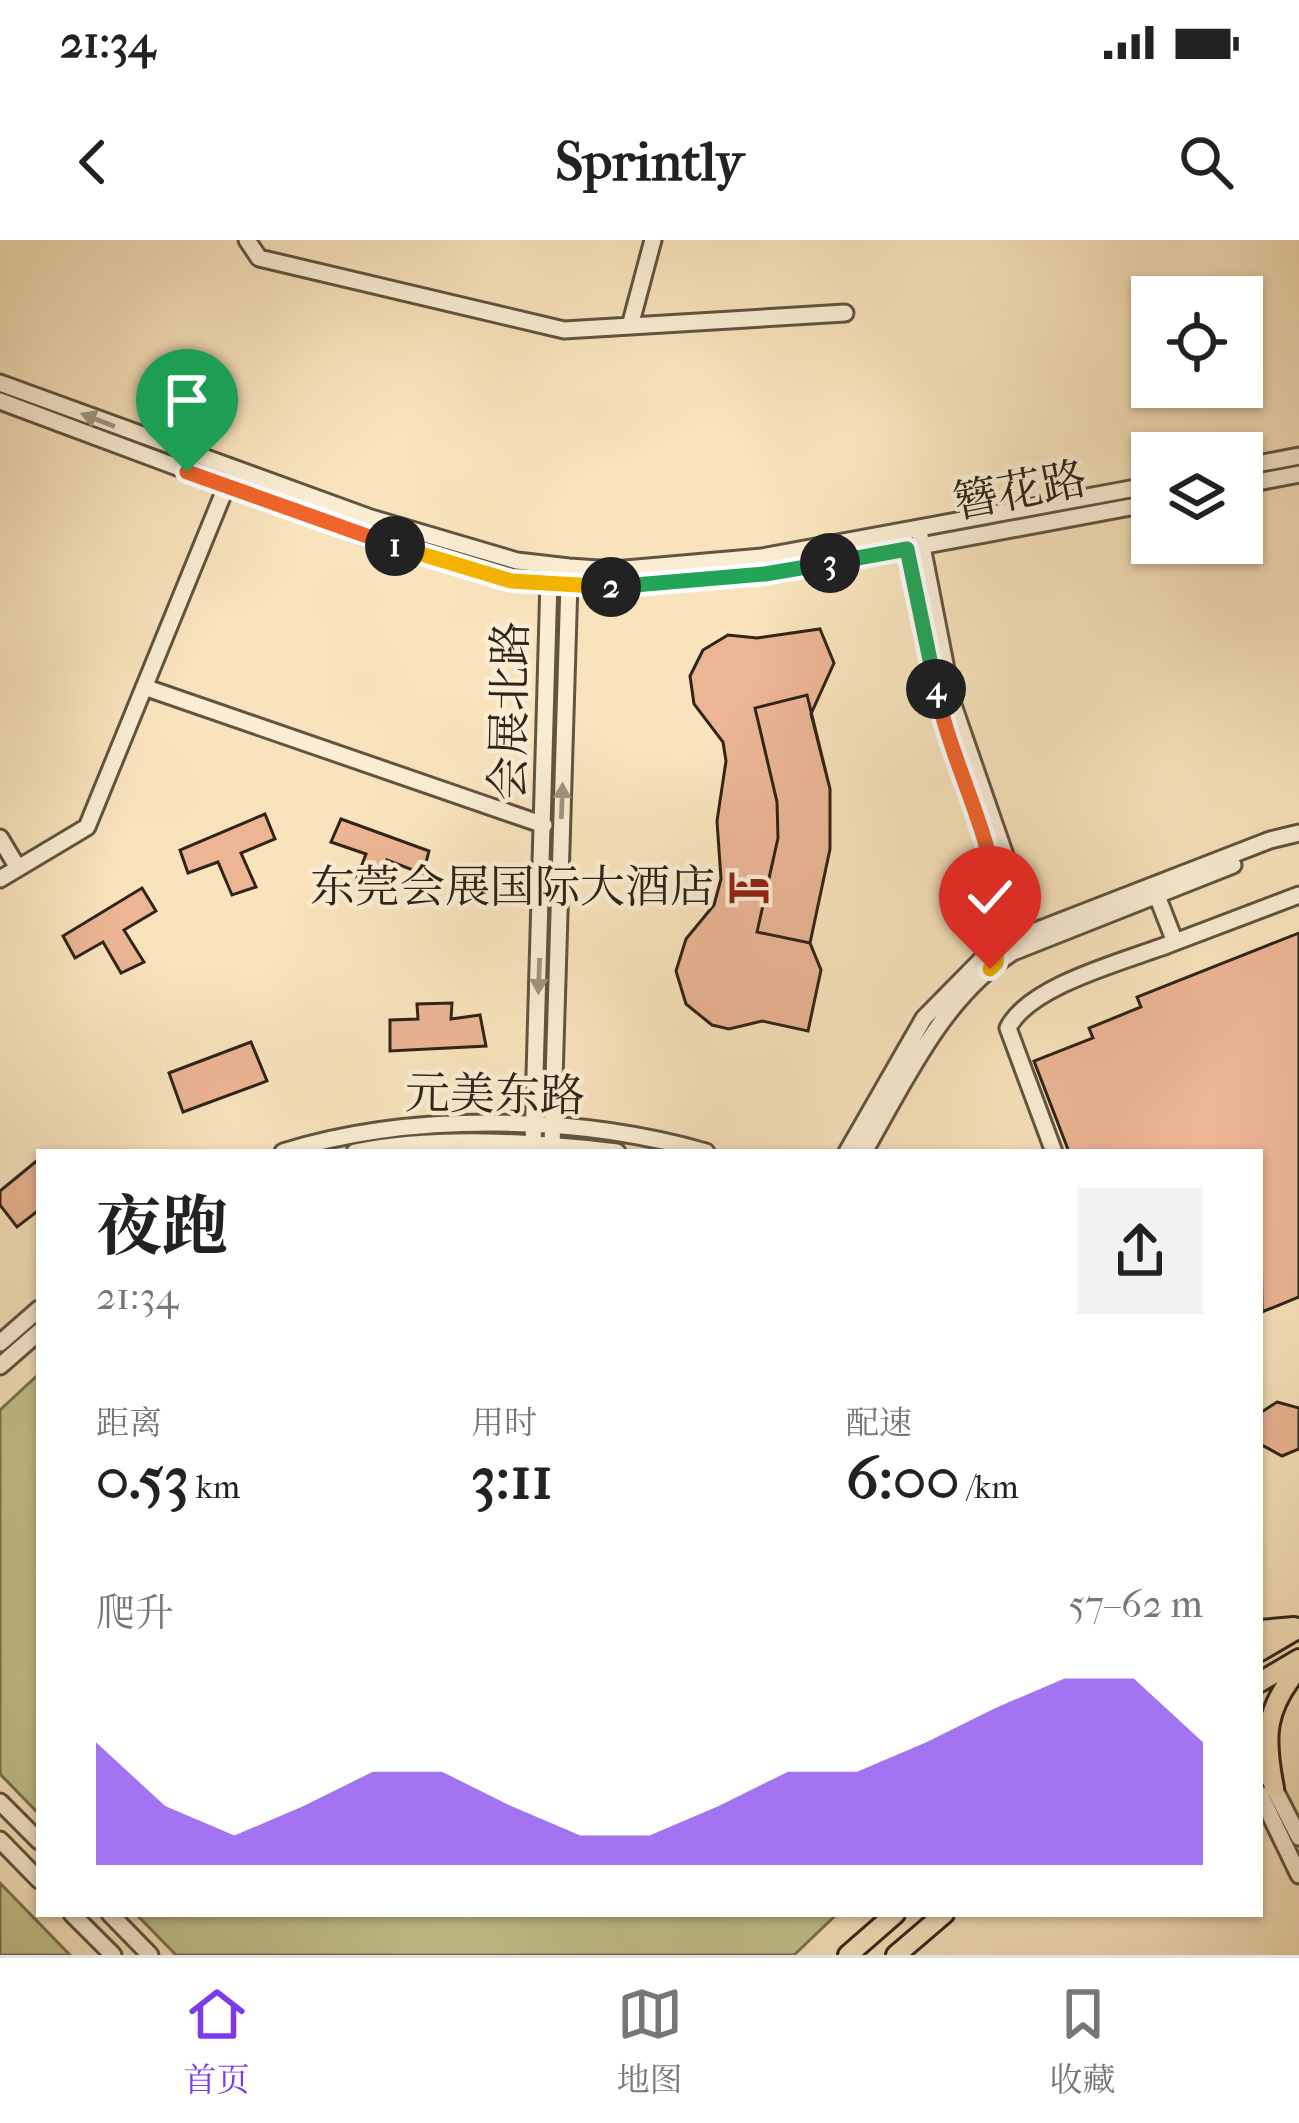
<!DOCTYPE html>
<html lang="zh">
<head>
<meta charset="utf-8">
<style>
	:root { --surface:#fff; --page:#f2f2f2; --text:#222; --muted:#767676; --line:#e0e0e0; --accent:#7c3aed }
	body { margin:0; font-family:"IM FELL French Canon","Noto Serif SC",serif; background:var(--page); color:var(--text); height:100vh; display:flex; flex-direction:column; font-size:45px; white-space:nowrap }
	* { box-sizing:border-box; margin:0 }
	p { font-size:39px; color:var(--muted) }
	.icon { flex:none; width:66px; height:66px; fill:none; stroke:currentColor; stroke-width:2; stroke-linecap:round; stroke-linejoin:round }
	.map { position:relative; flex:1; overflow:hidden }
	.side { position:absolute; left:36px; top:909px; width:1227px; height:768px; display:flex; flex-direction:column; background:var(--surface); border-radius:0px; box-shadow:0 3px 9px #0004 }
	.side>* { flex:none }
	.fabs { position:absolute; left:1131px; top:36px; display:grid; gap:24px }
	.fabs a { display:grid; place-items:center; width:132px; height:132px; border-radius:0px; background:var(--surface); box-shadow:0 3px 9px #0004; font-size:60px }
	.pin { position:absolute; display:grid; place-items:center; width:102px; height:102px; color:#fff; margin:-123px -51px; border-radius:50% 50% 50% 0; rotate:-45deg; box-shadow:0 0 12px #0007 }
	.pin .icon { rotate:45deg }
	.km { position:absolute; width:60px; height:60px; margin:-30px; border-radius:50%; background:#222; color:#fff; font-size:33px; line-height:60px; text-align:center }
	.round { display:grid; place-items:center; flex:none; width:126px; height:126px; border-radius:0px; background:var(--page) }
	.headline { display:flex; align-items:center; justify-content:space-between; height:204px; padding:0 60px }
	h1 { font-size:66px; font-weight:700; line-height:90px }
	.figures { display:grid; grid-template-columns:repeat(3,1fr); gap:18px; height:204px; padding:12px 60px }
	.figures div { display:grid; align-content:center }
	.figures b { font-size:60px; font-weight:700 }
	.figures small { font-size:33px; font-weight:400 }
	.figures p { font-size:33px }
	.chart { height:336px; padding:24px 60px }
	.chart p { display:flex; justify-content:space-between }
	.chart svg { width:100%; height:216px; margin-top:12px; fill:var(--accent); opacity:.7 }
	.status { display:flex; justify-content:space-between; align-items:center; height:84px; padding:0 60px; background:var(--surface); direction:ltr }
	.status svg { height:33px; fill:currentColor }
	header { display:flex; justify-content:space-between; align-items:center; height:156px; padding:0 60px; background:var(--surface); font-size:54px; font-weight:700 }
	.tab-bar { display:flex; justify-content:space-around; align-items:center; height:168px; border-top:3px solid var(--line); background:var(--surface); font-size:33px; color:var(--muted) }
	.tab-bar a { display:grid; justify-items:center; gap:6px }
	.tab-bar .active { color:var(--accent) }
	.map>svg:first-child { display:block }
</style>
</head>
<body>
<div class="status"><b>21:34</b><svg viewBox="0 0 49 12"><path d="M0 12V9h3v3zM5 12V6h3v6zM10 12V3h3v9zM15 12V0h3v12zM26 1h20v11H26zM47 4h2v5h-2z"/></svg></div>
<header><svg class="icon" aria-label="back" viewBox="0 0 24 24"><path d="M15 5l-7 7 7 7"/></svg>Sprintly<svg class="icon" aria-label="search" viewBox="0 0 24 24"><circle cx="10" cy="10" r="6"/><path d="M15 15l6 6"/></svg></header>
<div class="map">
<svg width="1299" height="1715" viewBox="0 0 1299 1715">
	<rect width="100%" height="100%" fill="#f8e3bc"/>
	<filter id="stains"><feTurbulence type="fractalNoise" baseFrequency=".00167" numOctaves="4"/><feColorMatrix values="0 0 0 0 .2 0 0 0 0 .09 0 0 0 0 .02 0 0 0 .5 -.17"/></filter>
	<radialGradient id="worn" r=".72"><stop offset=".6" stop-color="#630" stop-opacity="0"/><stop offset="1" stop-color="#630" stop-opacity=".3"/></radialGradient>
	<path fill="#c3c28c" stroke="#797352" stroke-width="3" d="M39,1134V1574L0,1534V1170Z
		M0,1643L70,1715H0Z
		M136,1674H837L794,1715H176Z"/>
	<path fill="#ecb594" stroke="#2f2418" stroke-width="3" d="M820,389L834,423L811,474L830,549V609L810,703L821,730L808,791L762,781L729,789L712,785L686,764L676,731L686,699L714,665L721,639L717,581L726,521L723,502L694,464L690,436L703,410L728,395L757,398Z
		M807,455L830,549V609L810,703L757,692L778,598L777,562L755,468Z
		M265,574L275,599L241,613L256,647L232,655L218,622L188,633L180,610Z
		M341,579L429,611L423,634L387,620L377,653L354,646L366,614L331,602Z
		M142,648L156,671L124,690L144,722L121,733L103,702L75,718L63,696Z
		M1299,693V1057L1262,1072L1260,912H1069L1034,821L1093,798L1089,788L1141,767L1137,757Z
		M452,763L451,779L480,775L486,806L390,811V780L418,779L417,764Z
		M251,802L267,841L183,872L169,833Z
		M39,919V970L17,987L0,965V951Z
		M1277,1162L1299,1168V1209L1282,1216L1260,1204V1173Z"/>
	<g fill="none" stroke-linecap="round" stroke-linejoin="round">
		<g stroke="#615441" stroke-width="21">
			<path id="minor" d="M247,0L259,18L564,90L845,73
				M630,86L653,0
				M0,143L371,278L517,321L569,327L614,330L762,317L1152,245
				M0,161L365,297L511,341L569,347L765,335L1152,263
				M1242,227L1299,216
				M1242,245L1299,234
				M920,296L953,465L1007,621L1015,662L1013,703
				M905,300L940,468L994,624L998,664L995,713
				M144,447L544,585
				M0,598L18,628
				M0,639L87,587L226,247
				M1175,702L1299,655
				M533,905L549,340
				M552,906L569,342
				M283,912C412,872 577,875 706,912
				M355,912C441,895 530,902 617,912
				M847,912L924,778L994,707L1270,600L1299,593
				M864,912C905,841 942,758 1013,712L1233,625
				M1054,912L1008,788C1030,744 1130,720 1175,702L1154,648
				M0,1103L39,1069
				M0,1126L39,1092
				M1260,1521L1299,1597
				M1260,1554L1299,1635
				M0,1562L39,1601
				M0,1600L39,1640
				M72,1674L113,1715
				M110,1674L150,1715"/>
		</g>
		<g stroke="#2f2418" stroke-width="24">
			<path id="major" d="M1260,1390L1294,1387
				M1260,1411L1299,1388
				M1260,1442L1299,1419
				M1274,1548C1264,1497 1264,1470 1299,1428
				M848,1715L895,1674
				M896,1715L944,1674"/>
		</g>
		<use href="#minor" stroke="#faedd3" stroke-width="15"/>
		<use href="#major" stroke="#f8e3bc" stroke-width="18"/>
	</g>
	<defs><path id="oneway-solid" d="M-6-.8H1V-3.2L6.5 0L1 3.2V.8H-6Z" transform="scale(3)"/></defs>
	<g fill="#9f937f">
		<use href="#oneway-solid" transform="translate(98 180) rotate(-159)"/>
		<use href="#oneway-solid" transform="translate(562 561) rotate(-88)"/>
		<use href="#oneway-solid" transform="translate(539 736) rotate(92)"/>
	</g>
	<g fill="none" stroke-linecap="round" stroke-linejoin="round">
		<g stroke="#fff" stroke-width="24">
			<path id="split-1" d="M187,232L395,306"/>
		</g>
		<g stroke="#fff" stroke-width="24">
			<path id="split-2" d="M395,306L511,341L611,347"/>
		</g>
		<g stroke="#fff" stroke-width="24">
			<path id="split-3" d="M611,347L765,334L830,323"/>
		</g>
		<g stroke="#fff" stroke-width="24">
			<path id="split-4" d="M830,323L907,309L936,449"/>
		</g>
		<g stroke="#fff" stroke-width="24">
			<path id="split-5" d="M936,449C951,522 989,587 998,661"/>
		</g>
		<g stroke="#fff" stroke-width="24">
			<path id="split-6" d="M990,729L996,723L998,661"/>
		</g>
		<use href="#split-1" stroke="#f0652b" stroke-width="15"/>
		<use href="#split-2" stroke="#f5b400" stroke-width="15"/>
		<use href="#split-3" stroke="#22a559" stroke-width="15"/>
		<use href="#split-4" stroke="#22a559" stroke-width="15"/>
		<use href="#split-5" stroke="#f0652b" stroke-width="15"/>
		<use href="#split-6" stroke="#f5b400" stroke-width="15"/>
	</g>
	<defs>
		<g id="hotel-bare" transform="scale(3.24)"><path d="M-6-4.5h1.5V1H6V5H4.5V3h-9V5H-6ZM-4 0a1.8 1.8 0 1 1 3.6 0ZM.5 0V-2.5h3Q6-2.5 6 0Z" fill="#8f2418" stroke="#faedd3" stroke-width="2.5" paint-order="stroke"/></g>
	</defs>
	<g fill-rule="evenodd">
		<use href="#hotel-bare" x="749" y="647"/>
	</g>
	<g text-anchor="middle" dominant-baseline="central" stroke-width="9" stroke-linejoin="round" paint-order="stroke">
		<g font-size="45" fill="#2f2418" stroke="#faedd3">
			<text transform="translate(1020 251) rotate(-11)">簪花路</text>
			<text transform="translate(510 471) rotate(-89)">会展北路</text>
			<text transform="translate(495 855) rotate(1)">元美东路</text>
		</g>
		<g font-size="45" fill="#2f2418" stroke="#faedd3" text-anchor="end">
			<text x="715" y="647">东莞会展国际大酒店</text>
		</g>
	</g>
	<rect width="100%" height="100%" filter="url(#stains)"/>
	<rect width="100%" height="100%" fill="url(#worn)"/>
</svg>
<div class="fabs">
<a><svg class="icon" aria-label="locate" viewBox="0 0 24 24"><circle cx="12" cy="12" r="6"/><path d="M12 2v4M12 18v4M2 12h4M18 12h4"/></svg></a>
<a><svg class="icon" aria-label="layers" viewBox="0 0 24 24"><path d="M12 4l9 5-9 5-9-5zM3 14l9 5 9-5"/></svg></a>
</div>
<div class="pin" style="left:187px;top:232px;background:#1e9e55"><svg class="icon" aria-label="arrive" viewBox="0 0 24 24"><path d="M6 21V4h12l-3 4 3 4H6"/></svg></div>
<div class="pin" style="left:990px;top:729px;background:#d93025"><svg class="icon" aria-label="check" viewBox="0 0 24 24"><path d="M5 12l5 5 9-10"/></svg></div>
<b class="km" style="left:395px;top:306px">1</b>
<b class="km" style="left:611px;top:347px">2</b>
<b class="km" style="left:830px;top:323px">3</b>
<b class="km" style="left:936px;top:449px">4</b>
<section class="side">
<div class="headline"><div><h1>夜跑</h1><p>21:34</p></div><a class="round"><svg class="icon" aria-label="share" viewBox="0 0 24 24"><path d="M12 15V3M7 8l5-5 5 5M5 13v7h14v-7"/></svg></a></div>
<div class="figures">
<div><p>距离</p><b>0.53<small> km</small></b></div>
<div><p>用时</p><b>3:11</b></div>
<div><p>配速</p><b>6:00<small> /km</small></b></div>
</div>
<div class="chart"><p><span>爬升</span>57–62 m</p>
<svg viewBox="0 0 160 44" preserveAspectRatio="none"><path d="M0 44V19L10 32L20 38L30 32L40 25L50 25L60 32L70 38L80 38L90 32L100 25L110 25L120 19L130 12L140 6L150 6L160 19V44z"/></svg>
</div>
</section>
</div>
<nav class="tab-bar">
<a class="active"><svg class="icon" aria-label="home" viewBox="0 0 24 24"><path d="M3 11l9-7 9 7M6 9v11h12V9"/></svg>首页</a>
<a><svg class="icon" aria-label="map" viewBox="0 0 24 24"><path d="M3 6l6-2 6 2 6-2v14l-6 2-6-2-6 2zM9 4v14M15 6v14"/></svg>地图</a>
<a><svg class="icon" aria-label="saved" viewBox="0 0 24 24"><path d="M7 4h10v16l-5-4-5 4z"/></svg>收藏</a>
</nav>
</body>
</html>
